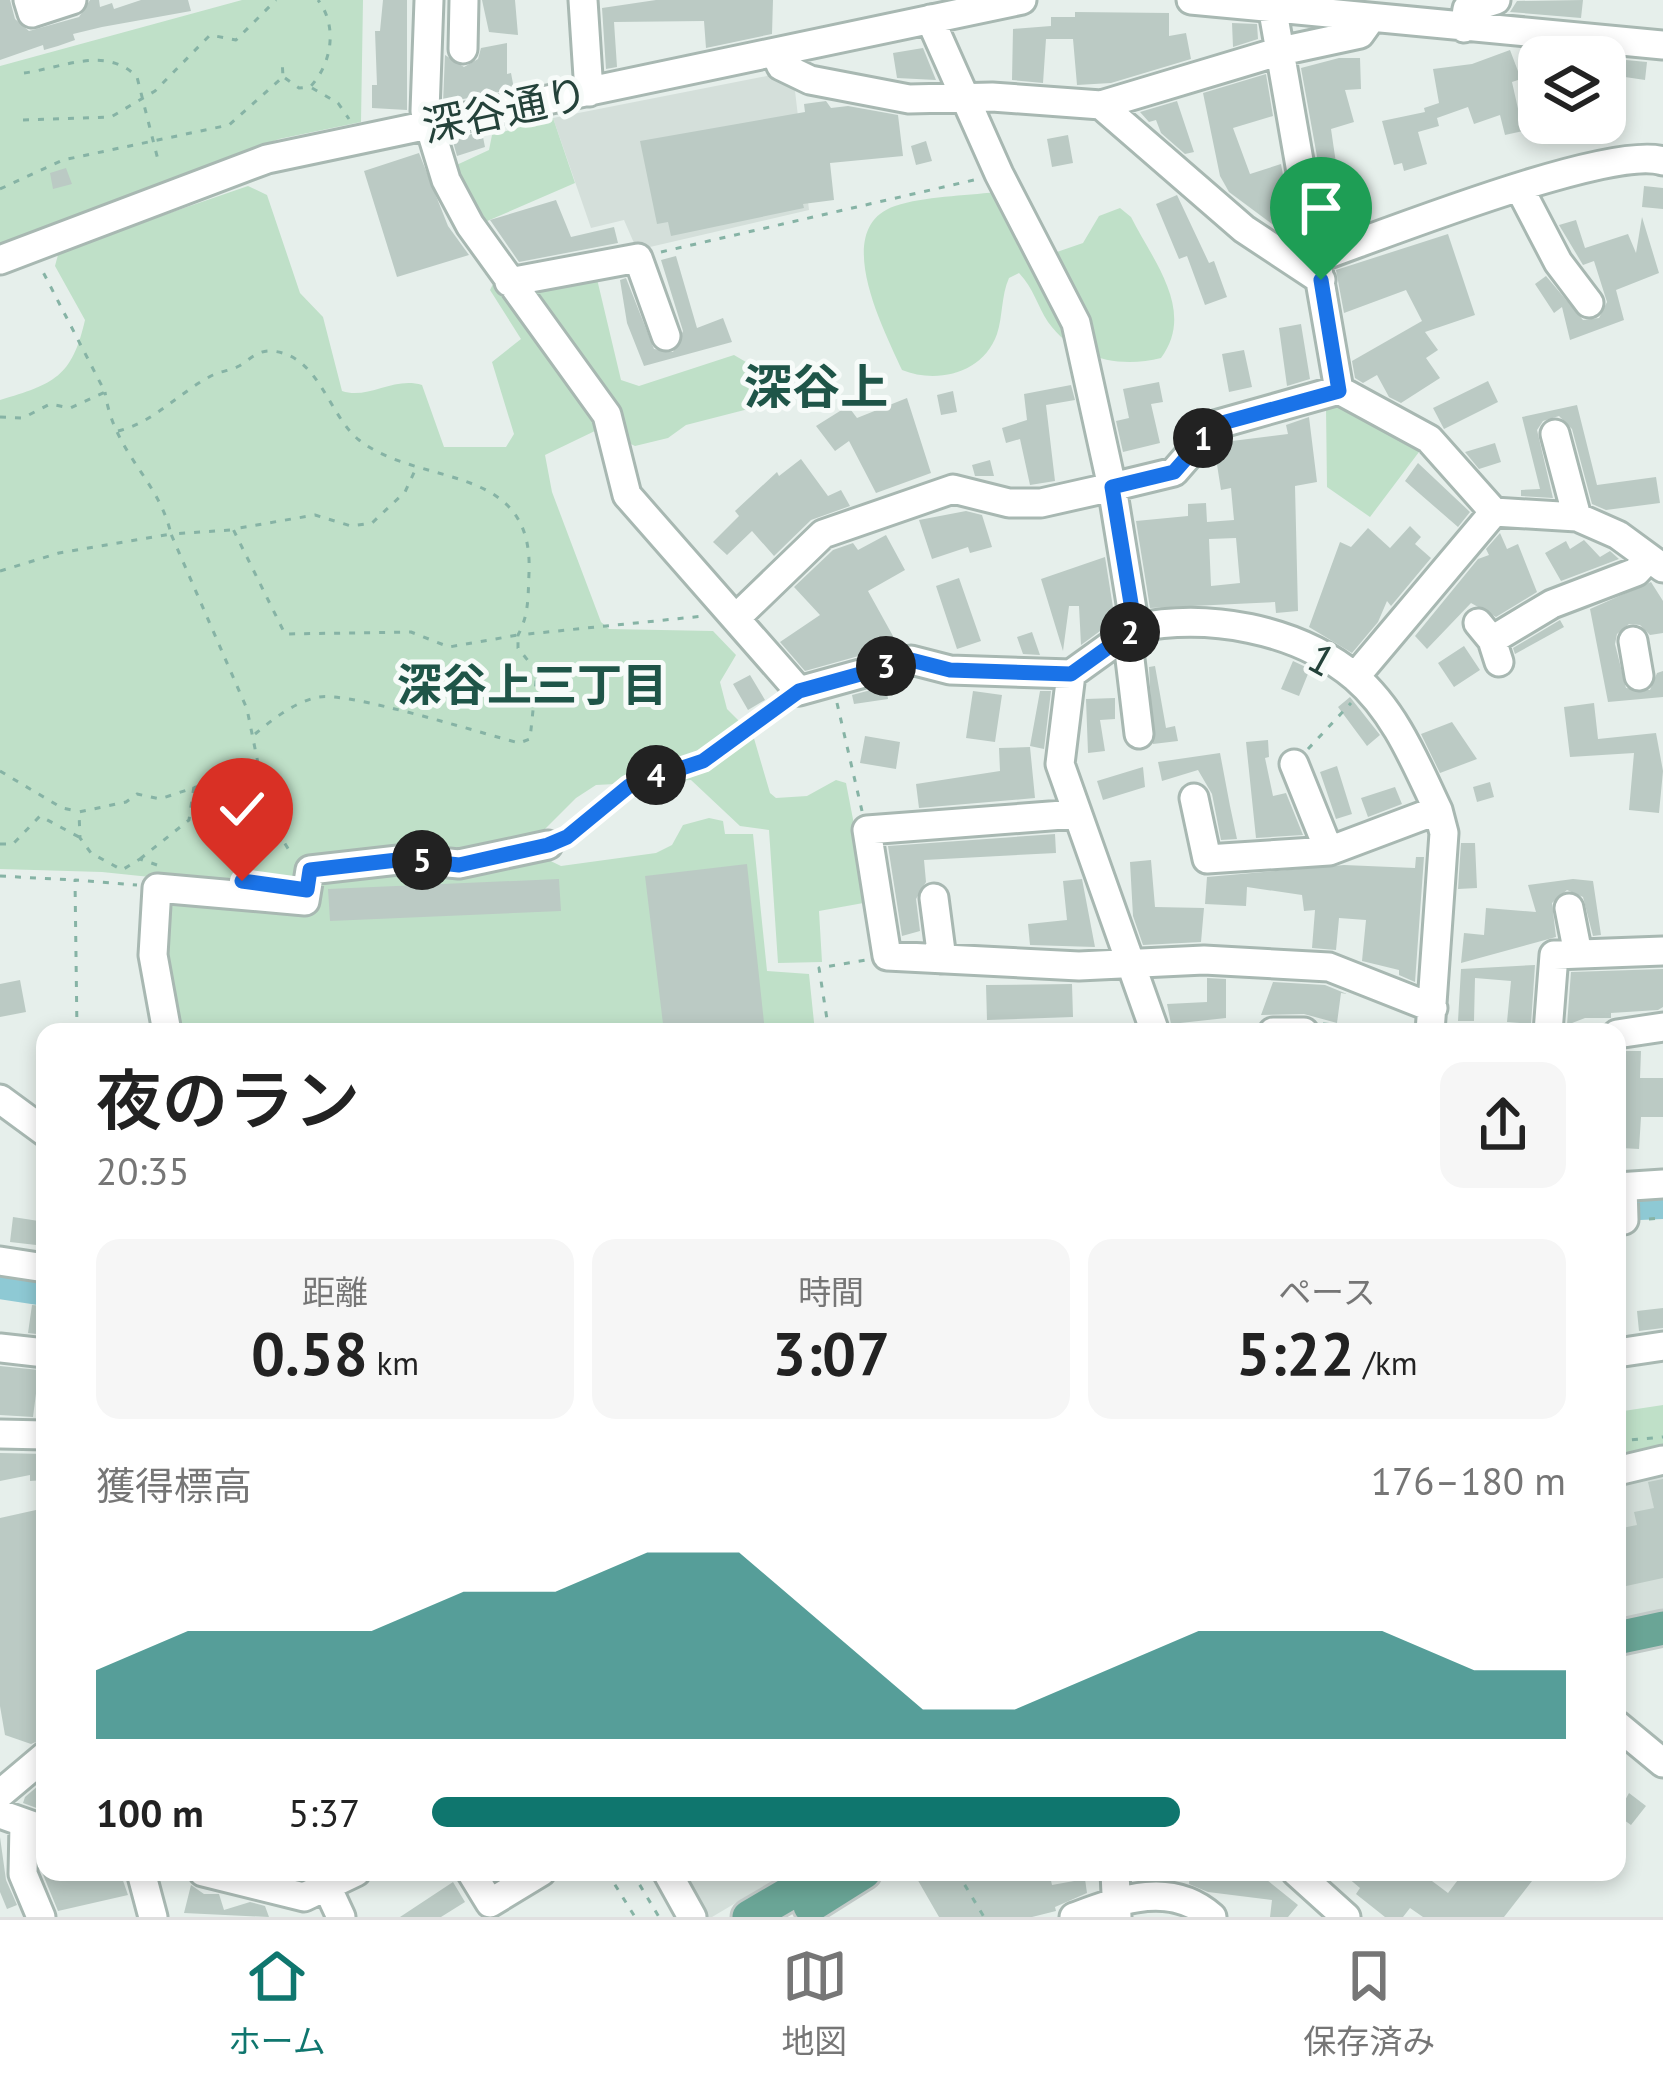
<!DOCTYPE html>
<html lang="ja">
<head>
<meta charset="utf-8">
<style>
	:root { --surface:#fff; --page:#f6f6f6; --text:#222; --muted:#767676; --line:#e0e0e0; --accent:#0f766e }
	body { margin:0; font-family:"PT Sans","Noto Sans JP",sans-serif; background:var(--page); color:var(--text); height:100vh; display:flex; flex-direction:column; font-size:45px; white-space:nowrap }
	* { box-sizing:border-box; margin:0 }
	p { font-size:39px; color:var(--muted) }
	.icon { flex:none; width:66px; height:66px; fill:none; stroke:currentColor; stroke-width:2; stroke-linecap:round; stroke-linejoin:round }
	.map { position:relative; flex:1; overflow:hidden }
	.details { position:absolute; left:36px; top:1023px; width:1590px; height:858px; display:flex; flex-direction:column; background:var(--surface); border-radius:24px; box-shadow:0 6px 18px #0003 }
	.details>* { flex:none }
	.controls { position:absolute; left:1518px; top:36px; display:grid; gap:24px }
	.controls a { display:grid; place-items:center; width:108px; height:108px; border-radius:24px; background:var(--surface); box-shadow:0 6px 18px #0003; font-size:60px }
	.pin { position:absolute; display:grid; place-items:center; width:102px; height:102px; color:#fff; margin:-123px -51px; border-radius:50% 50% 50% 0; rotate:-45deg; box-shadow:0 0 12px #0007 }
	.pin .icon { rotate:45deg }
	.km { position:absolute; width:60px; height:60px; margin:-30px; border-radius:50%; background:#222; color:#fff; font-size:33px; line-height:60px; text-align:center }
	.round { display:grid; place-items:center; flex:none; width:126px; height:126px; border-radius:24px; background:var(--page) }
	.headline { display:flex; align-items:center; justify-content:space-between; height:204px; padding:0 60px }
	h1 { font-size:66px; font-weight:600; line-height:90px }
	.stats { display:grid; grid-template-columns:repeat(3,1fr); gap:18px; height:204px; padding:12px 60px }
	.stats div { display:grid; align-content:center; border-radius:24px; background:var(--page); text-align:center }
	.stats b { font-size:60px; font-weight:600 }
	.stats small { font-size:33px; font-weight:400 }
	.stats p { font-size:33px }
	.chart { height:336px; padding:24px 60px }
	.chart p { display:flex; justify-content:space-between }
	.chart svg { width:100%; height:216px; margin-top:12px; fill:var(--accent); opacity:.7 }
	ul { padding:0 60px; list-style:none; font-size:39px }
	li { display:grid; grid-template-columns:192px 144px 1fr; align-items:center; height:90px }
	li i { height:30px; border-radius:15px; background:var(--accent) }
	.tab-bar { display:flex; justify-content:space-around; align-items:center; height:168px; border-top:3px solid var(--line); background:var(--surface); font-size:33px; color:var(--muted) }
	.tab-bar a { display:grid; justify-items:center; gap:6px }
	.tab-bar .on { color:var(--accent) }
	.map>svg:first-child { display:block }
</style>
</head>
<body>
<div class="map">
<svg width="1663" height="1917" viewBox="0 0 1663 1917">
	<rect width="100%" height="100%" fill="#e6efeb"/>
	<path fill="#d4dfda" d="M777,74L795,91L809,210L637,250L624,220L591,228L553,118Z
		M1663,1463V1610L1617,1620V1476Z
		M675,1872H788L712,1917H701Z"/>
	<path fill="#bfe0c8" d="M242,0H363L361,122L279,139L0,245V66Z
		M553,118L575,183L478,225L450,168L489,150L492,135Z
		M248,186L267,195L300,293L323,317L342,391C368,400 394,376 422,385L444,447H506L514,434L492,362L521,339L490,290L495,280L597,279L621,380L639,386L734,355L751,365L765,391L760,406L686,425L668,438L635,446L599,429L545,455L552,492L601,622L609,629L713,631L736,655L720,682L727,709L753,735L770,793L776,798L807,796L836,780L846,783L869,902L819,911L822,962L778,963L769,830L740,826L691,780L596,785L576,798L536,838L456,860L321,859L296,892L102,872L0,869V400C54,384 72,377 85,320L55,266L59,251Z
		M996,192L1054,253L1083,243L1099,216L1120,208L1131,217C1153,261 1196,311 1161,358C1121,368 1075,360 1048,322C1037,305 1034,289 1019,273L1009,278C1001,296 1003,316 997,334C983,374 936,384 902,370C884,330 830,228 895,206C925,196 964,196 996,192Z
		M1341,402L1425,444L1370,517L1327,487L1326,407Z
		M709,818L723,821L725,834H753L767,971L809,974L815,1032H172L160,954L170,896L312,910L315,880L536,854L561,866L656,853L672,845L683,825Z
		M1663,1405V1455L1617,1465V1412Z"/>
	<g fill="none" stroke-linecap="round" stroke-linejoin="round">
		<path stroke="#8ec9d4" stroke-width="30" d="M1617,1206L1663,1204
			M0,1284L45,1291"/>
	</g>
	<path fill="#bbcac4" fill-rule="evenodd" d="M0,0H10L15,19L29,31L79,17L90,0H99L100,7L112,3L114,9L141,0H188L191,11L102,27L73,34L75,40L58,46L44,50L43,45L0,60Z
		M383,0H407V110L372,108V85H377L375,31H380Z
		M482,0H515L518,35L489,32Z
		M656,0H773L772,34L706,48L704,21L614,22L617,67L606,69L602,8Z
		M1583,0L1581,18L1510,12L1517,1Z
		M1075,12L1169,13V36L1186,33L1191,59L1111,83L1077,85L1073,39H1046L1043,83L1012,80L1013,29L1051,26V17H1075Z
		M1232,23L1257,24L1258,39L1233,47Z
		M507,43V74L511,73L514,89L443,103L445,55L464,67L478,59L481,48Z
		M923,48L936,80L897,78L893,53Z
		M1510,50L1521,79L1512,82L1523,131L1505,135L1500,115L1474,124L1468,107L1437,118L1439,126L1418,132L1427,164L1404,171L1402,163L1394,165L1382,121L1425,112L1424,108L1439,103L1433,69L1472,64Z
		M1339,58H1360L1361,89L1345,90L1354,122L1331,129L1343,211L1353,209L1357,224L1331,234L1301,68Z
		M1605,58L1647,62L1645,80L1605,74Z
		M1266,74L1273,116L1233,128L1250,174L1281,164L1295,241L1229,192L1220,176L1203,93Z
		M826,101L831,108L848,106L898,115L903,156L830,163L834,200L803,204L804,208L671,236L668,222L657,224L640,141L805,112L804,104Z
		M1177,101L1194,152L1185,154L1161,133L1156,120L1149,122L1140,112Z
		M482,132L485,147L457,156L452,138Z
		M1068,135L1073,163L1052,167L1047,139Z
		M926,141L932,161L916,165L911,146Z
		M419,153L448,226L469,255L397,277L364,171Z
		M66,168L72,184L53,189L50,173Z
		M1644,186L1663,188V209L1642,207Z
		M1177,195L1209,263L1214,261L1227,297L1205,305L1187,256L1179,259L1156,204Z
		M556,200L571,237L614,227L618,243L519,262L490,220Z
		M1642,217L1659,273L1616,290L1624,320L1570,340L1562,307L1554,313L1535,284L1546,276L1583,320L1599,318L1607,302L1594,261L1583,265L1559,225L1576,220L1585,248L1628,234L1636,253Z
		M1448,234L1475,315L1425,332L1438,350L1426,358L1440,378L1401,403L1389,397L1377,375L1363,383L1355,378L1352,361L1422,321L1406,290L1344,313L1336,270Z
		M676,256L697,328L723,318L732,342L644,366L627,323L620,280L626,278L654,349L673,352L683,331L661,260Z
		M1301,324L1310,379L1287,386L1279,328Z
		M1244,350L1252,387L1229,392L1222,354Z
		M1488,381L1498,402L1444,429L1433,408Z
		M1159,382L1163,402L1151,404L1160,443L1123,452L1116,421L1129,418L1123,389Z
		M1071,385L1075,400L1046,405L1055,481L1030,485L1020,439L1006,443L1002,428L1027,420L1024,394Z
		M953,391L957,412L941,415L937,395Z
		M907,398L931,473L876,493L849,441L835,451L816,426L848,406L857,418Z
		M1577,405L1597,485L1656,477L1660,503L1606,510L1592,504L1572,429L1559,416L1543,421L1537,430L1553,498L1521,496V490L1540,489L1522,417Z
		M1309,417L1317,482L1295,486L1298,611L1276,613L1275,602L1150,608L1136,521L1188,516V504L1206,503L1207,522L1234,520L1231,488L1221,490L1215,452L1224,442L1288,434L1286,425ZM1236,538L1240,583L1211,586L1209,539Z
		M1495,443L1501,462L1479,469L1465,452Z
		M801,459L828,496L841,490L850,506L811,520L774,556L752,531L727,555L713,542L739,516L735,511L777,472L779,476Z
		M990,460L994,476H975L972,465Z
		M1418,463L1470,512L1458,527L1405,481Z
		M966,511L982,515L992,547L970,553L968,547L932,559L919,520Z
		M1410,526L1421,537L1415,544L1431,558L1391,606L1387,601L1378,622L1352,653L1309,627L1340,542L1351,547L1368,528L1390,548Z
		M1500,533L1507,549L1518,544L1537,592L1496,617L1471,603L1427,649L1415,636L1478,559L1489,555L1486,549Z
		M886,535L905,570L868,591L898,645L805,671L780,642L820,615L794,587L833,550L853,543L858,550Z
		M1584,540L1600,557L1610,551L1619,559L1561,581L1545,553L1566,541L1570,549Z
		M1105,557L1115,620L1081,645L1079,606H1069L1063,651L1041,579Z
		M959,578L981,641L957,649L936,586Z
		M1651,582L1663,601V633L1650,635L1640,625L1629,624L1617,634L1615,644L1626,688L1650,690L1657,673L1663,671V697L1608,702L1590,609Z
		M1560,620L1564,627L1515,654L1513,648Z
		M1032,632L1040,655L1023,654L1017,637Z
		M1464,646L1480,670L1454,687L1438,663Z
		M1293,661L1310,669L1299,696L1281,689Z
		M1155,666L1166,728L1175,726L1178,741L1153,744L1149,667Z
		M750,675L765,700L748,710L733,684Z
		M886,686L888,699L854,704L852,695Z
		M973,691L1002,695L995,742L966,738Z
		M1040,691H1051L1044,749L1030,746Z
		M1350,697L1380,735L1367,746L1338,707Z
		M1115,698V719L1100,720L1105,751L1088,753L1086,699Z
		M1594,703L1598,739L1656,733L1663,771L1659,813L1629,810L1634,753L1570,757L1564,707Z
		M1452,722L1477,759L1440,773L1421,734Z
		M865,736L900,742L896,769L860,763Z
		M1268,740L1269,757L1265,758L1273,796L1286,793L1303,835L1256,838L1246,742Z
		M1030,747L1035,798L919,808L916,784L1000,771L999,748Z
		M1220,753L1230,806L1237,839L1221,840L1212,794L1198,770L1162,781L1158,762Z
		M1337,766L1352,814L1336,819L1320,772Z
		M1143,767L1145,787L1103,800L1097,781Z
		M1490,782L1494,797L1477,802L1473,787Z
		M1395,787L1402,804L1368,817L1361,798Z
		M1055,834L1056,853L924,860L926,882L916,899L920,931L902,936L888,846Z
		M1461,843H1475L1477,888L1458,889Z
		M1416,857H1424L1415,982L1399,975V970L1362,961L1366,920L1339,918L1336,950L1312,948L1315,910L1304,911L1302,895L1247,887L1246,906L1205,904L1207,877L1344,865L1415,868Z
		M1151,860L1155,907L1204,908L1201,942L1143,945L1133,916L1130,862Z
		M747,864L765,1032H664L645,876Z
		M559,879L561,911L330,921L328,889Z
		M1082,879L1095,947L1030,945L1028,924L1067,920L1063,881Z
		M1573,879L1593,881L1601,935L1593,936L1583,897L1567,890L1552,903L1556,937L1461,963L1464,933L1484,935L1486,908L1536,912L1528,885Z
		M1535,965L1531,1024L1507,1022L1511,981L1475,978L1474,1021H1458L1461,969Z
		M1663,969V1007L1658,1010L1611,1013V1018H1585L1567,1025L1571,972Z
		M1207,978L1226,979V1018L1171,1024L1167,1004L1207,1002Z
		M20,980L26,1012L0,1017V984Z
		M1273,982L1325,985L1347,994L1341,993L1337,1023L1304,1014L1261,1015Z
		M1072,984L1073,1017L987,1020L986,985Z
		M1624,1051H1641L1640,1078H1663V1117H1641L1639,1149L1621,1148Z
		M13,1217L45,1222V1246L10,1242Z
		M32,1305L45,1306V1335L28,1333Z
		M1663,1308V1328L1639,1331L1637,1311Z
		M0,1366L39,1370L33,1417L0,1415Z
		M0,1453L45,1454V1480L30,1481V1475L0,1481Z
		M1663,1479V1578L1617,1588V1529L1637,1525L1634,1512L1654,1508L1648,1482Z
		M45,1508V1738L31,1744L5,1735L0,1706V1518Z
		M45,1780L42,1810L23,1803L25,1797Z
		M1629,1793L1646,1806L1631,1825L1617,1815Z
		M0,1837L6,1880L17,1905L7,1909L0,1892Z
		M42,1872H120L128,1895L58,1911Z
		M924,1872H1049L1052,1885L1085,1879L1087,1893L1055,1907L1056,1911L1032,1917H939L916,1877Z
		M1190,1872H1257L1298,1905L1288,1917H1270L1272,1900L1208,1892L1189,1884Z
		M1341,1872H1398L1407,1879L1420,1872L1448,1893L1464,1872H1539L1504,1917H1423L1410,1908L1403,1917H1385L1356,1894L1360,1888Z
		M453,1882L465,1902L441,1917H400Z
		M191,1885L204,1894H219L224,1910L250,1902L265,1906L269,1917L184,1913Z"/>
	<g fill="none" stroke-linecap="round" stroke-linejoin="round">
		<g stroke="#a8b8b2" stroke-width="33">
			<path id="minor" d="M28,0L32,13L72,0
				M429,0L425,111L446,180L470,225L607,415L627,495L799,691L911,660L950,670L1071,674L1135,628L1112,487L1041,503H1009L953,489L823,534L737,617
				M583,0L589,92
				M1191,0L1663,45
				M1271,0L1339,390
				M930,19L999,174L1076,323L1112,487L1174,472L1215,425L1339,390
				M1464,28L1467,9L1496,0
				M463,49L464,0
				M775,53L781,66L810,80L909,99L992,97L1101,105L1244,229L1321,280
				M1101,105L1281,51L1360,34L1370,20
				M1520,189L1558,262L1589,303
				M1317,258C1380,236 1611,144 1663,161
				M0,260L267,159L1022,0
				M509,282L638,258L666,336
				M1339,390L1429,439L1494,512L1577,517L1618,535L1663,568
				M1555,434L1577,517
				M1478,623L1492,640L1499,662
				M1135,628C1207,613 1296,628 1355,677C1395,711 1416,764 1438,810
				M1127,634L1139,734
				M1492,640L1552,604L1636,572L1649,558
				M1633,641L1639,676
				M1071,674L1060,764L1155,1032
				M1355,677L1494,512
				M1294,764L1329,851
				M1194,798L1207,859L1329,851L1438,810L1444,833L1430,1032
				M1076,814L867,830L887,956L1079,966L1204,960L1329,967L1433,1008
				M934,898L942,959
				M1569,908L1578,954
				M167,1032L153,955L157,888L305,901L310,870L407,859L459,864L548,845
				M1273,1032H1304
				M1548,1032L1554,955L1663,951
				M1617,1034L1663,1027
				M0,1099L45,1132
				M1617,1187L1663,1184
				M1623,1187L1624,1220
				M0,1261L45,1268
				M0,1348L45,1353
				M1617,1353L1663,1346
				M0,1434L45,1435
				M1617,1471L1663,1460
				M1617,1725L1663,1763
				M0,1794L45,1756
				M0,1814L45,1830
				M24,1824L23,1874L41,1917
				M141,1872L153,1917
				M203,1872L304,1897L356,1872
				M471,1872L490,1903L541,1872
				M667,1872L692,1917
				M1115,1872L1117,1917
				M1296,1872L1346,1917
				M322,1876L341,1917
				M1074,1917C1120,1900 1170,1880 1212,1917"/>
		</g>
		<g stroke="#c2cac8" stroke-width="39">
			<path id="major" d="M1617,1638L1663,1628
				M810,1906L864,1872
				M749,1917L826,1872"/>
		</g>
		<path stroke="#86b3a5" stroke-width="3" stroke-dasharray="6 9" stroke-linecap="butt" d="M24,73C62,68 106,45 137,77L158,160
			M285,78L299,88L310,87C332,64 338,26 318,0
			M312,88L338,103L349,119
			M23,120L111,117L155,91L210,35L236,40L276,0
			M0,189L63,160L229,125L283,77L282,59
			M661,252L974,180
			M0,417L23,418L50,404L70,408L105,392L42,270
			M118,431C155,422 179,392 213,375C221,371 230,371 239,366C249,360 258,350 271,351C319,354 328,415 359,440C420,488 534,461 529,573C528,596 529,615 518,635L704,616
			M230,530L171,534L247,709L262,783
			M0,571L59,553L171,534C158,478 114,454 105,392
			M837,703L862,811
			M255,734C273,719 296,701 319,697C350,692 481,733 519,743L530,739L537,672L518,648V635L449,647L411,632L285,634L233,529L315,515L351,526L372,523L405,492L417,466
			M1308,749L1351,703
			M0,771L62,808L77,811
			M567,837L629,786L703,761L780,705
			M0,844H13L40,816L79,837
			M140,859L189,820L194,786
			M157,865L140,859L122,870L91,853L80,838L79,812L126,802L137,794L160,799L217,780L262,785L261,805L292,855
			M0,876L73,880
			M1323,1024L1409,1032
			M1572,1028L1598,1025
			M1179,1030L1254,1025
			M1452,1031L1527,1027
			M77,1032L75,880L137,885
			M829,1032L819,968L866,960
			M1649,1219L1663,1218
			M1617,1441L1663,1437
			M607,1872L635,1917
			M632,1872L659,1917
			M957,1872L984,1917"/>
		<use href="#minor" stroke="#fff" stroke-width="27"/>
		<use href="#major" stroke="#6aa596" stroke-width="33"/>
	</g>
	<g fill="none" stroke-linecap="round" stroke-linejoin="round">
		<g stroke="#fff" stroke-width="24">
			<path id="route" d="M242,881L307,890L310,870L406,859L459,865L548,845L567,837L629,786L703,761L799,691L911,660L950,670L1071,674L1135,628L1112,487L1174,472L1215,425L1339,391L1321,280"/>
		</g>
		<use href="#route" stroke="#1a73e8" stroke-width="15"/>
	</g>
	<g text-anchor="middle" dominant-baseline="central" stroke-width="10" stroke-linejoin="round" paint-order="stroke">
		<g font-size="42" fill="#24423a" stroke="#f7fbf9">
			<text transform="translate(505 109) rotate(-12)">深谷通り</text>
			<text transform="translate(1322 659) rotate(29)">1</text>
		</g>
		<g font-size="45" font-weight="bold" fill="#1f5548" stroke="#f7fbf9">
			<text x="532" y="684">深谷上三丁目</text>
		</g>
		<g font-size="48" font-weight="bold" fill="#1f5548" stroke="#f7fbf9">
			<text x="816" y="386">深谷上</text>
		</g>
	</g>
</svg>
<div class="controls">
<a><svg class="icon" aria-label="layers" viewBox="0 0 24 24"><path d="M12 4l9 5-9 5-9-5zM3 14l9 5 9-5"/></svg></a>
</div>
<div class="pin" style="left:1321px;top:280px;background:#1e9e55"><svg class="icon" aria-label="arrive" viewBox="0 0 24 24"><path d="M6 21V4h12l-3 4 3 4H6"/></svg></div>
<div class="pin" style="left:242px;top:881px;background:#d93025"><svg class="icon" aria-label="check" viewBox="0 0 24 24"><path d="M5 12l5 5 9-10"/></svg></div>
<b class="km" style="left:1203px;top:438px">1</b>
<b class="km" style="left:1130px;top:632px">2</b>
<b class="km" style="left:886px;top:666px">3</b>
<b class="km" style="left:656px;top:775px">4</b>
<b class="km" style="left:422px;top:860px">5</b>
<section class="details">
<div class="headline"><div><h1>夜のラン</h1><p>20:35</p></div><a class="round"><svg class="icon" aria-label="share" viewBox="0 0 24 24"><path d="M12 15V3M7 8l5-5 5 5M5 13v7h14v-7"/></svg></a></div>
<div class="stats">
<div><p>距離</p><b>0.58<small> km</small></b></div>
<div><p>時間</p><b>3:07</b></div>
<div><p>ペース</p><b>5:22<small> /km</small></b></div>
</div>
<div class="chart"><p><span>獲得標高</span>176–180 m</p>
<svg viewBox="0 0 160 44" preserveAspectRatio="none"><path d="M0 44V30L10 22L20 22L30 22L40 14L50 14L60 6L70 6L80 22L90 38L100 38L110 30L120 22L130 22L140 22L150 30L160 30V44z"/></svg>
</div>
<ul>
<li><b>100 m</b>5:37<i style="width:66%"></i></li>
</ul>
</section>
</div>
<nav class="tab-bar">
<a class="on"><svg class="icon" aria-label="home" viewBox="0 0 24 24"><path d="M3 11l9-7 9 7M6 9v11h12V9"/></svg>ホーム</a>
<a><svg class="icon" aria-label="map" viewBox="0 0 24 24"><path d="M3 6l6-2 6 2 6-2v14l-6 2-6-2-6 2zM9 4v14M15 6v14"/></svg>地図</a>
<a><svg class="icon" aria-label="saved" viewBox="0 0 24 24"><path d="M7 4h10v16l-5-4-5 4z"/></svg>保存済み</a>
</nav>
</body>
</html>
